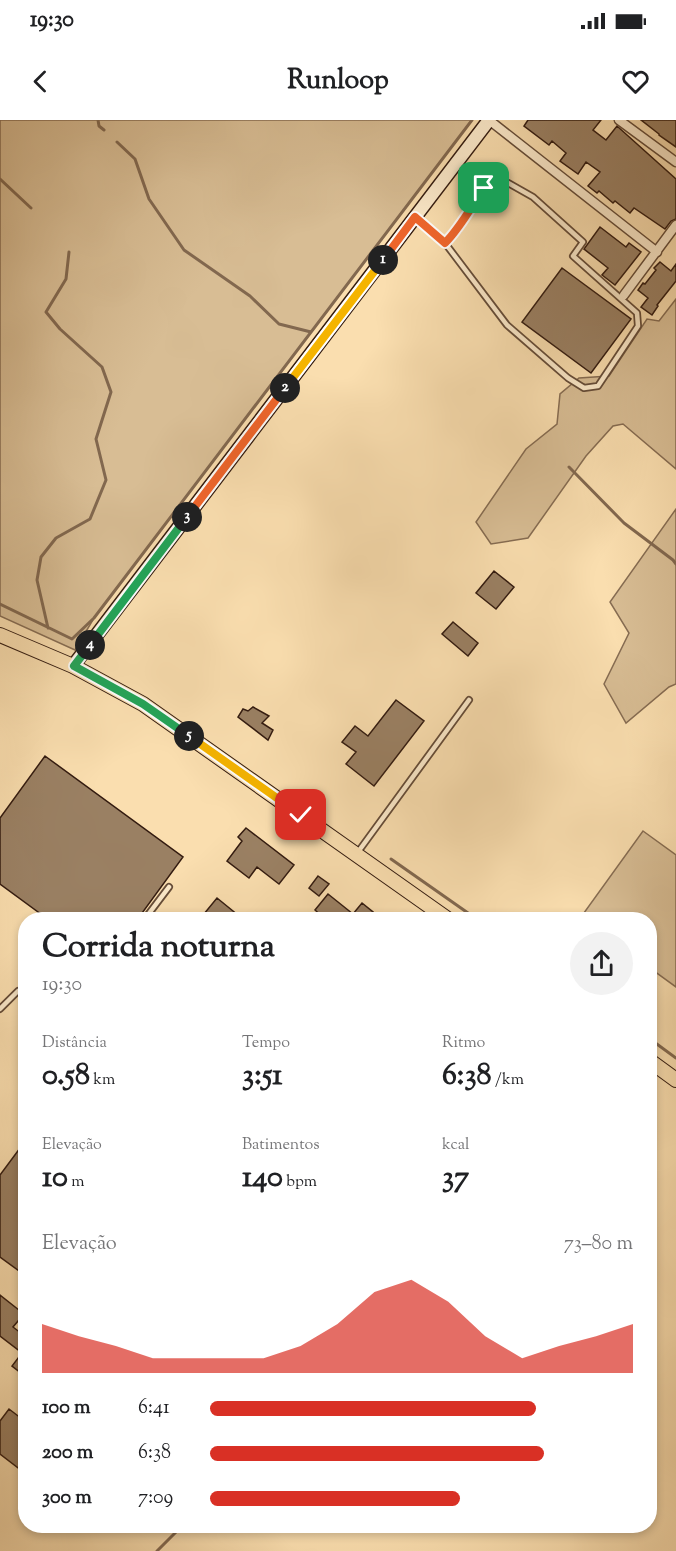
<!DOCTYPE html>
<html lang="pt">
<head>
<meta charset="utf-8">
<style>
	:root { --surface:#fff; --page:#f2f2f2; --text:#202124; --muted:#757577; --accent:#d93025 }
	body { margin:0; font-family:"Sorts Mill Goudy",serif; background:var(--page); color:var(--text); height:100vh; display:flex; flex-direction:column; font-size:22px; white-space:nowrap }
	* { box-sizing:border-box; margin:0 }
	p { font-size:20px; color:var(--muted) }
	.icon { flex:none; width:33px; height:33px; fill:none; stroke:currentColor; stroke-width:2; stroke-linecap:round; stroke-linejoin:round }
	.map { position:relative; flex:1; overflow:hidden }
	.sheet { position:absolute; left:18px; top:792px; width:639px; height:621px; display:flex; flex-direction:column; background:var(--surface); border-radius:24px; box-shadow:0 3px 9px #0003 }
	.sheet>* { flex:none }
	.pin { position:absolute; display:grid; place-items:center; width:51px; height:51px; color:#fff; margin:-26px; border-radius:12px; box-shadow:0 3px 9px #0006 }
	.km { position:absolute; width:30px; height:30px; margin:-15px; border-radius:50%; background:#222; color:#fff; font-size:16px; line-height:30px; text-align:center }
	.round { display:grid; place-items:center; flex:none; width:63px; height:63px; border-radius:32px; background:var(--page) }
	.headline { display:flex; align-items:center; justify-content:space-between; height:102px; padding:0 24px }
	h1 { font-size:33px; font-weight:800; line-height:45px }
	.figures { display:grid; grid-template-columns:repeat(3,1fr); gap:9px; height:102px; padding:6px 24px }
	.figures div { display:grid; align-content:center }
	.figures b { font-size:30px; font-weight:800 }
	.figures small { font-size:16px; font-weight:400 }
	.figures p { font-size:16px }
	.chart { height:168px; padding:12px 24px }
	.chart p { display:flex; justify-content:space-between }
	.chart svg { width:100%; height:108px; margin-top:6px; fill:var(--accent); opacity:.7 }
	ul { padding:0 24px; list-style:none; font-size:20px }
	li { display:grid; grid-template-columns:96px 72px 1fr; align-items:center; height:45px }
	li i { height:15px; border-radius:8px; background:var(--accent) }
	.status { display:flex; justify-content:space-between; align-items:center; height:42px; padding:0 30px; background:var(--surface); direction:ltr }
	.status svg { height:16px; fill:currentColor }
	header { display:flex; justify-content:space-between; align-items:center; height:78px; padding:0 24px; background:var(--surface); font-size:27px; font-weight:800 }
	.map>svg:first-child { display:block }
</style>
</head>
<body>
<div class="status"><b>19:30</b><svg viewBox="0 0 49 12"><path d="M0 12V9h3v3zM5 12V6h3v6zM10 12V3h3v9zM15 12V0h3v12zM26 1h20v11H26zM47 4h2v5h-2z"/></svg></div>
<header><svg class="icon" aria-label="back" viewBox="0 0 24 24"><path d="M15 5l-7 7 7 7"/></svg>Runloop<svg class="icon" aria-label="heart" viewBox="0 0 24 24"><path d="M12 20l-8-8c-3-5 5-10 8-4 3-6 11-1 8 4z"/></svg></header>
<div class="map">
<svg width="676" height="1431" viewBox="0 0 676 1431">
	<rect width="100%" height="100%" fill="#fadeaf"/>
	<filter id="stains"><feTurbulence type="fractalNoise" baseFrequency=".00333" numOctaves="4"/><feColorMatrix values="0 0 0 0 .2 0 0 0 0 .09 0 0 0 0 .02 0 0 0 .5 -.17"/></filter>
	<radialGradient id="worn" r=".72"><stop offset=".6" stop-color="#630" stop-opacity="0"/><stop offset="1" stop-color="#630" stop-opacity=".3"/></radialGradient>
	<path fill="#d8bd94" stroke="#866c52" stroke-width="1.5" d="M0,0H472L94,498L75,530L0,496Z
		M676,179V349L623,304L613,306L586,336L528,418L491,424L476,402L526,329L557,304L560,274L579,258L609,256L647,199L659,201Z
		M676,389V564L669,567L626,603L604,564L629,513L610,482Z
		M643,711L676,735V867L650,848V800H583L581,797Z"/>
	<g fill="none" stroke-linecap="round" stroke-linejoin="round">
		<path stroke="#82684f" stroke-width="3" d="M98,0L99,6L104,10
			M117,22L135,39L149,79L184,130L250,176L279,204L311,212
			M0,59L31,88
			M569,347L624,403L673,440L676,444
			M0,484L72,519L94,498L472,0
			M48,508L37,460L41,437L56,418L90,399L106,360L96,319L111,272L102,247L60,209L46,192L66,159L69,132
			M391,739L478,800
			M650,919L676,938
			M157,1431L182,1406"/>
	</g>
	<path fill="#9a8063" stroke="#331b10" stroke-width="1.5" d="M528,0H601L593,10L606,20L617,6L676,59V99L671,101L665,109L634,88L630,93L615,81L613,83L599,71L597,73L588,66L600,52L586,42L578,54L560,41L566,33L552,21L549,25L524,6Z
		M641,0H676V27L659,15V14Z
		M600,107L626,127L629,123L641,132L615,165L602,155L608,148L584,129Z
		M660,142L671,151L676,144V161L657,185L658,186L652,195L641,187L648,178L638,170L643,163L645,164L656,150L654,148Z
		M562,148L631,199L591,253L522,202Z
		M494,451L514,467L496,489L476,473Z
		M453,502L478,523L468,536L442,514Z
		M396,580L424,601L374,666L346,644L356,632L342,622L355,606L368,616Z
		M253,587L269,596L262,603L273,610L268,620L238,597L243,589L248,591Z
		M45,636L183,737L137,800H49L0,764V698Z
		M246,708L294,745L279,764L257,747L249,758L227,741L242,721L238,717Z
		M318,756L329,764L319,776L309,768Z
		M328,774L353,794L362,783L373,792L367,800H326L315,790Z
		M217,778L244,800H199Z
		M26,1020V1156L0,1137V1055Z
		M0,1175L24,1194L13,1207L26,1217V1257L12,1246L22,1233L0,1216Z
		M9,1289L26,1302V1354L0,1334V1301Z"/>
	<g fill="none" stroke-linecap="round" stroke-linejoin="round">
		<g stroke="#654c38" stroke-width="8">
			<path id="lane" d="M417,98L445,123L507,205L568,258L584,268L598,266L638,206L637,193L573,136L583,122L533,77L503,60H494L484,68L468,92L458,110L445,123
				M358,732L469,580
				M144,800L169,767
				M0,889L18,871L26,869"/>
		</g>
		<g stroke="#654c38" stroke-width="11">
			<path id="street" d="M489,0L657,132
				M619,0L676,42
				M624,175L676,105"/>
		</g>
		<g stroke="#331b10" stroke-width="15">
			<path id="secondary" d="M73,546L489,0"/>
		</g>
		<g stroke="#331b10" stroke-width="16">
			<path id="primary" d="M0,515L73,546L143,584L449,800
				M650,941L676,960"/>
		</g>
		<use href="#lane" stroke="#fceacb" stroke-width="4.5"/>
		<use href="#street" stroke="#fceacb" stroke-width="8"/>
		<use href="#secondary" stroke="#fceacb" stroke-width="12"/>
		<use href="#primary" stroke="#fadeaf" stroke-width="14"/>
	</g>
	<g fill="none" stroke-linecap="round" stroke-linejoin="round">
		<g stroke="#fff" stroke-width="12">
			<path id="split-1" d="M383,140L415,97L445,123C461,107 471,87 484,68"/>
		</g>
		<g stroke="#fff" stroke-width="12">
			<path id="split-2" d="M285,268L383,140"/>
		</g>
		<g stroke="#fff" stroke-width="12">
			<path id="split-3" d="M187,397L285,268"/>
		</g>
		<g stroke="#fff" stroke-width="12">
			<path id="split-4" d="M90,525L187,397"/>
		</g>
		<g stroke="#fff" stroke-width="12">
			<path id="split-5" d="M90,525L74,546L143,584L189,616"/>
		</g>
		<g stroke="#fff" stroke-width="12">
			<path id="split-6" d="M189,616L301,695"/>
		</g>
		<use href="#split-1" stroke="#f0652b" stroke-width="8"/>
		<use href="#split-2" stroke="#f5b400" stroke-width="8"/>
		<use href="#split-3" stroke="#f0652b" stroke-width="8"/>
		<use href="#split-4" stroke="#22a559" stroke-width="8"/>
		<use href="#split-5" stroke="#22a559" stroke-width="8"/>
		<use href="#split-6" stroke="#f5b400" stroke-width="8"/>
	</g>
	<rect width="100%" height="100%" filter="url(#stains)"/>
	<rect width="100%" height="100%" fill="url(#worn)"/>
</svg>
<div class="pin" style="left:484px;top:68px;background:#1e9e55"><svg class="icon" aria-label="arrive" viewBox="0 0 24 24"><path d="M6 21V4h12l-3 4 3 4H6"/></svg></div>
<div class="pin" style="left:301px;top:695px;background:#d93025"><svg class="icon" aria-label="check" viewBox="0 0 24 24"><path d="M5 12l5 5 9-10"/></svg></div>
<b class="km" style="left:383px;top:140px">1</b>
<b class="km" style="left:285px;top:268px">2</b>
<b class="km" style="left:187px;top:397px">3</b>
<b class="km" style="left:90px;top:525px">4</b>
<b class="km" style="left:189px;top:616px">5</b>
<section class="sheet">
<div class="headline"><div><h1>Corrida noturna</h1><p>19:30</p></div><a class="round"><svg class="icon" aria-label="share" viewBox="0 0 24 24"><path d="M12 15V3M7 8l5-5 5 5M5 13v7h14v-7"/></svg></a></div>
<div class="figures">
<div><p>Distância</p><b>0.58<small> km</small></b></div>
<div><p>Tempo</p><b>3:51</b></div>
<div><p>Ritmo</p><b>6:38<small> /km</small></b></div>
</div>
<div class="figures">
<div><p>Elevação</p><b>10<small> m</small></b></div>
<div><p>Batimentos</p><b>140<small> bpm</small></b></div>
<div><p>kcal</p><b>37</b></div>
</div>
<div class="chart"><p><span>Elevação</span>73–80 m</p>
<svg viewBox="0 0 160 44" preserveAspectRatio="none"><path d="M0 44V24L10 29L20 33L30 38L40 38L50 38L60 38L70 33L80 24L90 11L100 6L110 15L120 29L130 38L140 33L150 29L160 24V44z"/></svg>
</div>
<ul>
<li><b>100 m</b>6:41<i style="width:77%"></i></li>
<li><b>200 m</b>6:38<i style="width:79%"></i></li>
<li><b>300 m</b>7:09<i style="width:59%"></i></li>
</ul>
</section>
</div>
</body>
</html>
